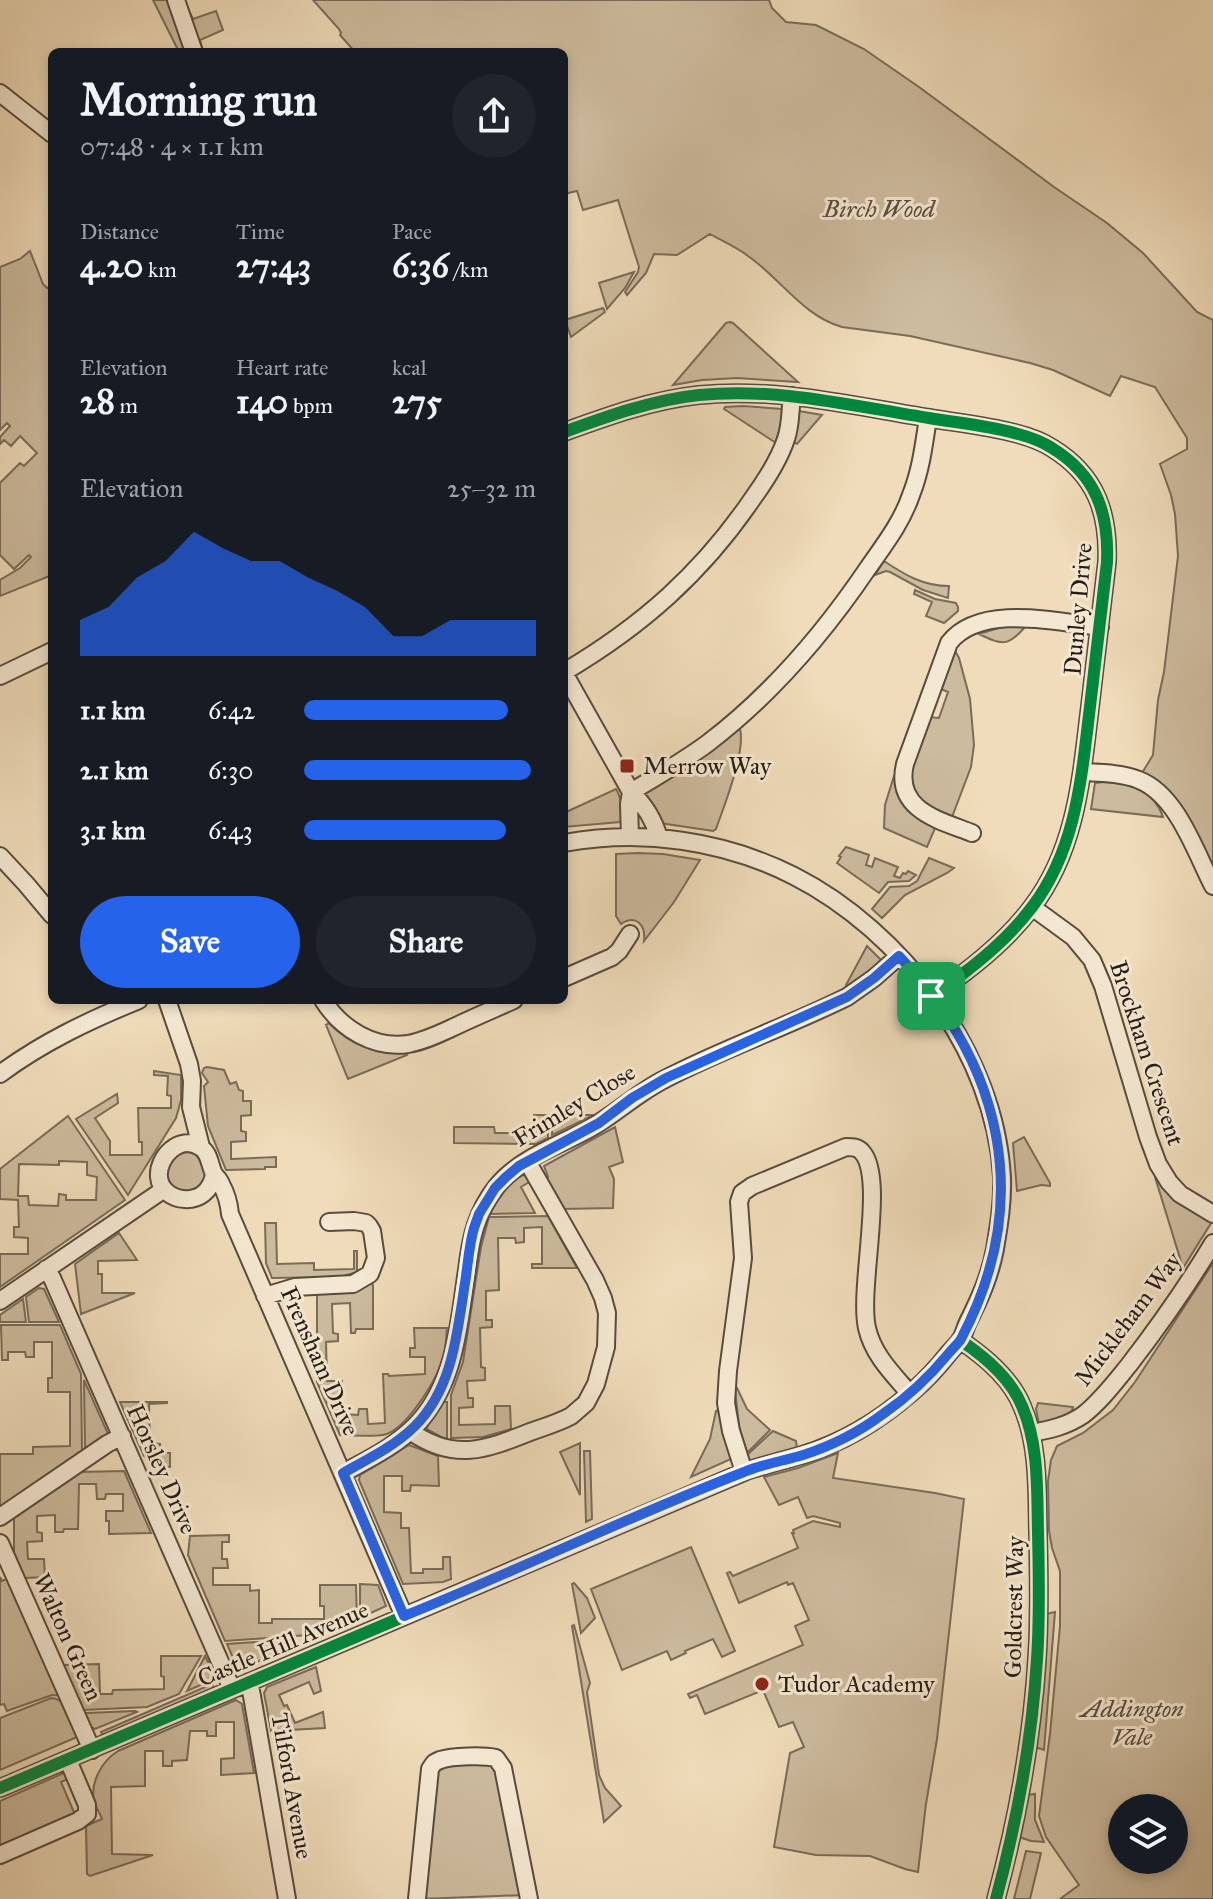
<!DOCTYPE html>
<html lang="en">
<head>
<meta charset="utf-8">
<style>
	:root { --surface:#171b24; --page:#20242c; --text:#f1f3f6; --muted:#9ea1a6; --accent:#2563eb }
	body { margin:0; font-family:"IM FELL Great Primer",serif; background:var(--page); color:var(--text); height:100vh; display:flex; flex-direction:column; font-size:30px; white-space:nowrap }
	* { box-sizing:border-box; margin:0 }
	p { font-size:26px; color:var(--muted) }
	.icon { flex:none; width:44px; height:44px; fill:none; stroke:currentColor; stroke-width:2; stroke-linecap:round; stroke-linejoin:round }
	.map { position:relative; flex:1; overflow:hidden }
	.details { position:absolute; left:48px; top:48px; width:520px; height:956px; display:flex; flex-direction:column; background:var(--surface); border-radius:12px; box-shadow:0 4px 12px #0003 }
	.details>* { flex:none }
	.buttons { position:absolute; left:1108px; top:1794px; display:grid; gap:16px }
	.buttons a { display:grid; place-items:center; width:80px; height:80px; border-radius:50%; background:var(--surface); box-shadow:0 4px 12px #0003; font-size:40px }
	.pin { position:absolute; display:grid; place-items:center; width:68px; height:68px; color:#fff; margin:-34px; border-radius:16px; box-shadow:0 4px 12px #0006 }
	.round { display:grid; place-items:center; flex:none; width:84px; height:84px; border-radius:42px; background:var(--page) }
	.head { display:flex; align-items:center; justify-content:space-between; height:136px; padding:0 32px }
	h1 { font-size:44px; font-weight:800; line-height:60px }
	.metrics { display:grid; grid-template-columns:repeat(3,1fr); gap:12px; height:136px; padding:8px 32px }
	.metrics div { display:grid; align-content:center }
	.metrics b { font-size:34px; font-weight:800 }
	.metrics small { font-size:22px; font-weight:400 }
	.metrics p { font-size:22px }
	.chart { height:224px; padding:16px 32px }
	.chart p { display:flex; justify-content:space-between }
	.chart svg { width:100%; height:144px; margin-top:8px; fill:var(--accent); opacity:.7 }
	.primary-button { display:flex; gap:16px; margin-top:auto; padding:16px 32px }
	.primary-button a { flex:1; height:92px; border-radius:48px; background:var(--accent); color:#fff; font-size:32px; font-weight:800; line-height:92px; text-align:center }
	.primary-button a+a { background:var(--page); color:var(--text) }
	ul { padding:0 32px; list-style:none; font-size:26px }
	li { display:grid; grid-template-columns:128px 96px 1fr; align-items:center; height:60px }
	li i { height:20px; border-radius:10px; background:var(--accent) }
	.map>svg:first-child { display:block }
</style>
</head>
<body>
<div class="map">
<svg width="1213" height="1899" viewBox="0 0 1213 1899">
	<rect width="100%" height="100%" fill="#f0dcba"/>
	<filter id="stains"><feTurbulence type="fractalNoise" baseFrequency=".0025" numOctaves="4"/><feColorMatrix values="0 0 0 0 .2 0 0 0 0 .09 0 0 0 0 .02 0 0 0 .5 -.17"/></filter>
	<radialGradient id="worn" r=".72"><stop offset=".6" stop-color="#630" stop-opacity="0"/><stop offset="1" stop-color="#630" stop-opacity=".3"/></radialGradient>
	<path fill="#cdbb9e" stroke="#796c59" stroke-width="2" fill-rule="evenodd" d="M153,0H168L187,52H179Z
		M313,0H769L772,8L786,22L816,25L864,49L919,87L1054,187L1107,223L1143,253L1197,312L1213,320V876L1180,810L1175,797L1142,773L1153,755L1158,700L1164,672L1178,556L1175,514L1171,495L1160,464L1187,449V438L1155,387L1121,376L1110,396L1053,370L1030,363L910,336L842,327C803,316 780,278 748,256C737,247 722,241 710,234L677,255L654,254L646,273L627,295L625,292L638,272L639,267L618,200L583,210L577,191L564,194V52H355L340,35L341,33L339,29Z
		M188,9L193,19L216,11L223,30L200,40L203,52L201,51L187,11Z
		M30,251L43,284L47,288L52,286V575L0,596V580L20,568L31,557L29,555L14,569L0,555V483L20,463L24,466L37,453L20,436L11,446L4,440L0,444V437L10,426L7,423L0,430V267L20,259Z
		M634,272L625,288L607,309L599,283Z
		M603,308L605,312L571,337L565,320Z
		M730,322L733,323L798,382L737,378L702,380L673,385L726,323Z
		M743,406L782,409L781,422L776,443L724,409L725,407Z
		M799,411L822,415L797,444L794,442Z
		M884,561C905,575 923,586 949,586L948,598L923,590L890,572L886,571L875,575Z
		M915,590L935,599L956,603L958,607V611L944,623L926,616L932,602L914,594Z
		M1005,626L1025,627C1008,647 1002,645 979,634Z
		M954,649L959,658L970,699L974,745L971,767L952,817L944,818L915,796L909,777L929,717L939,718L948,692L941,689Z
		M739,726C748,747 724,806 716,829L713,831L660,823L645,797L646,790Z
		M894,776L897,777L936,826L927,847L884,828L885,805Z
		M1104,782C1130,783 1154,790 1163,817L1091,809L1095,783Z
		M616,789C621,797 624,812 620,822L564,827V813Z
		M846,847L869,855L866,865L872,867L875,858L898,867L894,876L900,878L903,873L906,874L908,871L916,875L909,881L888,882L879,893L837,863L841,857L839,856Z
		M638,853L663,854L700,860L674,902L644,941C646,925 636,914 621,924L616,916V854Z
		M929,858L954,868L947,873L905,895L882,918L872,909L890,887L909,886L917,881Z
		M867,946L882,961L848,987L846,985Z
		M329,1023C348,1043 377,1056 405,1052L407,1055L348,1079L326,1025Z
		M207,1067L224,1070L230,1084L236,1082L239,1090L243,1091V1101H251V1115L241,1116V1131L246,1132V1141L231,1142V1159L276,1157V1167H265V1169L226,1170L208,1126L204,1086L208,1082L202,1073L204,1068Z
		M154,1071L181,1075V1100L176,1118L128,1195L76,1119L117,1094L118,1103L95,1118L110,1141V1155H142V1142H139L138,1108H171V1096L167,1095L168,1076L154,1075Z
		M534,1115H548V1138L536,1144L454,1143V1127H494L495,1133H534Z
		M552,1115H594L552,1135Z
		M68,1116L125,1200L0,1287V1254H28V1238L14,1237V1227H19L18,1200L0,1199V1169ZM59,1161L87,1162V1175L97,1177L96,1200H66V1195L59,1194L58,1206L29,1205L28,1196H18L19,1164L59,1165Z
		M615,1127L623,1162L609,1167L614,1179L613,1208L562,1209L546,1181L548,1177L544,1166Z
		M1024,1137L1050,1183V1186L1041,1185L1017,1191L1013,1143Z
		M192,1149L206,1165V1186C184,1194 169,1195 166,1169L176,1153Z
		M526,1174L531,1181L521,1187L535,1213L490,1214C496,1197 509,1180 526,1174Z
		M1157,1175L1213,1220L1183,1268L1155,1177Z
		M548,1216L577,1268H532V1264H542V1227L524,1228V1242L516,1243L515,1238H498L499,1290L486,1291V1320H492V1327L480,1328L481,1367L485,1368V1380L467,1381L468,1398H473V1407L459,1408V1425L495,1424V1406H510L511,1429L483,1437L451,1438V1395L463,1362L481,1247L489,1217Z
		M265,1223H276L277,1264L314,1263V1270L354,1269V1251H357V1272L340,1277L272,1278L266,1263Z
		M119,1233L137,1260L98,1261V1274H102V1293H135L81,1314L75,1264Z
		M1213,1263V1899H1060L1079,1885L1046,1837L1039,1816L1050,1734L1060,1626V1571L1052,1548L1049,1531L1048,1481L1051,1460L1057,1446L1083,1433L1113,1410L1135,1382ZM1122,1808H1174V1860H1122Z
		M369,1281L373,1285V1329H356L355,1333H351L350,1303L332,1304L333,1333L338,1334V1341L326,1342L327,1381H342L341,1414L358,1415L359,1409H367L368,1424L385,1423L383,1374H388L389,1376L425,1374V1357H410V1348H415L414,1328H447C446,1338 446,1349 443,1358C437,1379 406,1431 383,1435C370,1437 354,1435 340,1435L317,1382V1291Z
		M39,1288L44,1289L59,1322H29L26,1297Z
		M23,1299L26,1322H0V1315Z
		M1,1325H60L81,1374L82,1451L0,1507V1454H33V1447L70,1446V1392H48V1378H52V1342H34V1357H26L25,1352H8V1360H2Z
		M84,1380L108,1434L85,1448Z
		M737,1388L747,1409L770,1430L747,1453L739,1426L735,1389Z
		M120,1402H167V1403L149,1404L150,1443L160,1444L161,1453H170V1467H157L144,1456Z
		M443,1402H447V1438L445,1439L427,1429L428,1424Z
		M1038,1403L1073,1407L1070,1417L1039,1424L1036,1409Z
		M718,1410L731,1459L691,1477L710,1439L716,1411Z
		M773,1431L796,1441L797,1449L750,1461L747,1455Z
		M580,1443V1495L560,1452Z
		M409,1445L438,1456L439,1486L411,1485L410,1491H402V1476H384V1512L401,1513V1528H409L411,1573H423V1569H443V1557H450L451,1579L443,1582L403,1584L359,1480L360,1475Z
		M584,1451H590L592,1519L586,1522Z
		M838,1453L833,1478L935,1493L964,1499L937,1739L926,1804L918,1872L905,1869L870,1856L816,1855L774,1847L790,1753L804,1747L793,1722L779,1727L763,1690L705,1714L697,1695L690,1698L688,1694L803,1645L795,1626L809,1620L793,1583L788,1585L787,1582L739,1603L727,1573L730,1572L733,1576L798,1548L792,1533H794L793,1530L813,1521L840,1527V1523L813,1516L807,1518L798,1497L779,1505L764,1477L798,1468Z
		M124,1471L151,1533L109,1534V1521H106V1511H123V1494H106L105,1499H97L96,1484H79L78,1529H64L63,1532H55V1515L37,1516V1532L42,1533V1541L27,1542L28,1559H44L45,1577L25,1578L14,1553V1517L79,1472Z
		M229,1535V1542H222V1559H227L228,1568H213V1585H250V1591L259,1590V1623H272V1619H324V1606H320V1585H356L357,1619L321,1634L225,1641L188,1555L190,1536Z
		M691,1547L735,1651L722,1657L713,1639L685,1651L686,1653L671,1660L667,1651L622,1670L591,1589Z
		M0,1577L2,1581L11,1577L64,1696L52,1695L7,1711L4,1704L0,1705Z
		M574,1583L587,1598L595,1618L581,1633L572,1584Z
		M360,1584L378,1585L386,1606L360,1618Z
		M1055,1612L1044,1750L1035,1747L1046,1614Z
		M574,1625L590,1683L587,1692L599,1775L605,1788L621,1806L604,1822L572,1626Z
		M273,1641L275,1655L241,1668L236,1665L227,1644Z
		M161,1656H201L179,1694L147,1707L83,1710L64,1667L65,1665L99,1664L100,1694H112L113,1690L164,1689V1677L161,1676Z
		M205,1656L213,1671V1677L210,1681L187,1691Z
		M316,1667L321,1691L314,1694L309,1682L279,1695L284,1706L287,1705L295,1723L323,1712L325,1728L271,1731L264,1693L267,1687Z
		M212,1684L215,1690L104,1737L101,1732Z
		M51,1698C67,1698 71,1721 77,1734V1737L0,1770V1718Z
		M236,1700L242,1704L254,1773L221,1775V1759L234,1758V1722H216V1736H207V1731H190L187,1760L172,1761V1766H163V1751H145V1786L111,1787L112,1854L153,1855L90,1876L87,1874L86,1826L102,1819C100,1814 96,1807 94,1801C90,1782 102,1761 118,1751Z
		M135,1711L137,1712L95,1729L90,1727L85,1714L87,1713Z
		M483,1763L491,1764L498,1775L518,1885L525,1895L420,1899L434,1777C444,1760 466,1764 483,1763Z
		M66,1772L70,1778L61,1782L76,1817L0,1850V1801Z
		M1035,1794V1820L1044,1842L1031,1841L1019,1837L1027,1795Z
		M1026,1851L1041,1853L1030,1899H1014Z"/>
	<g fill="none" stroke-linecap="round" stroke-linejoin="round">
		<g stroke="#584c3e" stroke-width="20">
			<path id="minor" d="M176,0L194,52
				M0,93L52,134
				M564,432C608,416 652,400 699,395C776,387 853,406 929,418C964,424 1023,429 1052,448C1096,475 1109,513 1107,562C1101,613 1095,664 1089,715C1081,782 1075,851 1032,907C1005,943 969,971 931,996
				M564,672C642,626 702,573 753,498C766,480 779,460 786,439C791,425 790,410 792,396
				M564,673L631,792C645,805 654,820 659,838
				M0,676L52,651
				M1082,772C1101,773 1121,773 1139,780C1177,795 1195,851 1213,886
				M631,792C657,776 684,761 708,743C771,695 824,633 868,568C884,545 902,522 911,495C921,470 924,444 928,418
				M972,833C939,820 894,810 905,764L949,643C980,603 1057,622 1100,627
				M630,837L629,804L631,792
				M0,856L26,884L52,915
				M1032,907L1073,937L1092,960L1103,986L1148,1137L1158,1164L1169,1182L1180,1194L1213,1214
				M564,978L612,957L619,951L630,934
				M167,1000L189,1064L192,1081L191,1107L201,1147
				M323,1000C341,1029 374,1049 408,1044C425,1041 441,1033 456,1026C475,1017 494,1009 514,1000
				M0,1074C43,1042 90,1020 139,1000
				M214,1174C208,1211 161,1203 159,1177C157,1157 180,1134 200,1147C210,1153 209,1164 214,1174C216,1177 220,1180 221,1184C226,1193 229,1203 230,1214L404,1616
				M46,1269L52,1278L232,1689
				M265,1296L295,1287L353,1284L370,1274L376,1258L372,1231L369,1226L366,1223L354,1221L329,1222
				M0,1301L163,1190
				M960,1340C984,1356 1011,1379 1022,1406C1039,1445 1037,1490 1038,1532C1039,1574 1040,1617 1037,1659C1032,1740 1017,1821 996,1899
				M410,1431C454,1462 485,1450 530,1432C544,1427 558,1423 571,1416L586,1403L596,1384L606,1347L607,1313L603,1298L595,1280L527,1161
				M1031,1433C1049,1430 1067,1426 1083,1415C1101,1401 1115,1382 1129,1365C1159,1326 1188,1285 1213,1243
				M744,1472L731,1431L726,1403L728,1371L743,1258L739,1202L742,1193L752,1186L846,1147C852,1147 858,1147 862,1152C886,1178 858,1288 867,1328C873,1355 893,1374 910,1394
				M343,1473C369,1459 398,1445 418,1423C456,1381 459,1323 467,1270C471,1237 476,1213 497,1186C520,1158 558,1146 589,1129C616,1114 637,1093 665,1079C724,1048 787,1027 847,997L874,978L899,956
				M0,1517L107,1444L122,1436
				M0,1543L92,1750
				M249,1682L252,1696L287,1899
				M0,1788L744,1472C763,1465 783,1461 802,1455C842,1443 880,1420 912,1392C926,1380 938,1367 949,1353C953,1348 958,1344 961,1339C964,1334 965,1328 968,1322C980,1298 990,1276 995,1249C999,1225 1003,1201 1002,1177C995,1053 902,931 794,876C723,840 642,829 564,843
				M0,1855L78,1821L87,1814V1805L68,1760
				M417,1899L430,1769C434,1763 433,1763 440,1760C453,1756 483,1755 496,1758L503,1768L529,1899"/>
		</g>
		<use href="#minor" stroke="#f5e8d2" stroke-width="16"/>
		<g stroke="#f5e8d2" stroke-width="17">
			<path id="cycleway" d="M564,432C608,416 652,400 699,395C776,387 853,406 929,418C964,424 1023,429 1052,448C1096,475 1109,513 1107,562C1101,613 1095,664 1089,715C1081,782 1075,851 1032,907C1005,943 969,971 931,996
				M0,1788L744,1472C769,1463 796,1458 821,1449C860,1433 898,1408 928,1377C939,1366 949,1353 960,1340C984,1356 1011,1379 1022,1406C1039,1445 1037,1490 1038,1532C1039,1574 1040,1617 1037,1659C1032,1740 1017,1821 996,1899"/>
		</g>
		<use href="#cycleway" stroke="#00873e" stroke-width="12"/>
	</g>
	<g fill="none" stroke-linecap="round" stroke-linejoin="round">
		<g stroke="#fff" stroke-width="16">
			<path id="route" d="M899,956C1003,1067 1034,1201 961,1339C958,1344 953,1348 949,1353C930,1376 908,1397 883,1414C859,1432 831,1446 803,1455C783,1461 763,1464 744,1472C630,1516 519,1570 404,1616L343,1473C368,1459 395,1446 415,1426C453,1388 457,1333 465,1283C468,1264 469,1245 474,1228L479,1214L495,1188L506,1177L519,1166L599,1123L632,1098L666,1078L847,997L874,978Z"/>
		</g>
		<use href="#route" stroke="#2563eb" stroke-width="10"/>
	</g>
	<g fill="#8f2418" stroke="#f5e8d2" stroke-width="3">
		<rect x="619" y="758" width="16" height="16" rx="4"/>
		<circle cx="762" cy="1684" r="8"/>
	</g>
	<g text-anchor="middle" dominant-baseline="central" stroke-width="6" stroke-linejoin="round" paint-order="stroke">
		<g font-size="24" font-style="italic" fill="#574c3d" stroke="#f5e8d2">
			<text x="879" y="209">Birch Wood</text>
			<text x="1132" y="1709">Addington<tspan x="1132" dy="28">Vale</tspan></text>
		</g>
		<g font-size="24" fill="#251c14" stroke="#f5e8d2">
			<text transform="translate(1078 609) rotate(-85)">Dunley Drive</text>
			<text transform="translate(1147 1053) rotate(72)">Brockham Crescent</text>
			<text transform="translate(574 1105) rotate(-31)">Frimley Close</text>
			<text transform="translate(1128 1319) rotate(-53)">Mickleham Way</text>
			<text transform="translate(320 1361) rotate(66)">Frensham Drive</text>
			<text transform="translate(162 1469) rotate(66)">Horsley Drive</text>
			<text transform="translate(1014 1607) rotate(-89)">Goldcrest Way</text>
			<text transform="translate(68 1637) rotate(66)">Walton Green</text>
			<text transform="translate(283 1644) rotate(-23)">Castle Hill Avenue</text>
			<text transform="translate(292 1786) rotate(80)">Tilford Avenue</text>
		</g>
		<g font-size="24" fill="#251c14" stroke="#f5e8d2" text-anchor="start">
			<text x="643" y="766">Merrow Way</text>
			<text x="778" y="1684">Tudor Academy</text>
		</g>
	</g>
	<rect width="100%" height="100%" filter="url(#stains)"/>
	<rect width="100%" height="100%" fill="url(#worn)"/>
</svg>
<div class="buttons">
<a><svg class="icon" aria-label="layers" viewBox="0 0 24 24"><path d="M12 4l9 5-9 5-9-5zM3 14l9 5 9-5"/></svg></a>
</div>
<div class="pin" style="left:931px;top:996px;background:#1e9e55"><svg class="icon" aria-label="arrive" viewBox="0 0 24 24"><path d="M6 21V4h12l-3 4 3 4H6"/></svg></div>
<section class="details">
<div class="head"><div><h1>Morning run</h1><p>07:48 · 4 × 1.1 km</p></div><a class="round"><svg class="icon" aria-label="share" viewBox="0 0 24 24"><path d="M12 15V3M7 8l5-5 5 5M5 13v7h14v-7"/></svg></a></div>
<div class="metrics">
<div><p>Distance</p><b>4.20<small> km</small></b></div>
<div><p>Time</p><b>27:43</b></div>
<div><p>Pace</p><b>6:36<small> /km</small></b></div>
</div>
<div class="metrics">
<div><p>Elevation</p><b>28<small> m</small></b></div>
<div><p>Heart rate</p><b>140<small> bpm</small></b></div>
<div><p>kcal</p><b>275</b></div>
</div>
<div class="chart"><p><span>Elevation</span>25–32 m</p>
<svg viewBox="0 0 160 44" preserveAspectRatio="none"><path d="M0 44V33L10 29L20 20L30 15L40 6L50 11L60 15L70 15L80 20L90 24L100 29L110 38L120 38L130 33L140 33L150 33L160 33V44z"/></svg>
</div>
<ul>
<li><b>1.1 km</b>6:42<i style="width:88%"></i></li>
<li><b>2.1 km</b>6:30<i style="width:98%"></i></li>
<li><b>3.1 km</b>6:43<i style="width:87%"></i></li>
</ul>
<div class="primary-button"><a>Save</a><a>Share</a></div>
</section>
</div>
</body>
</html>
